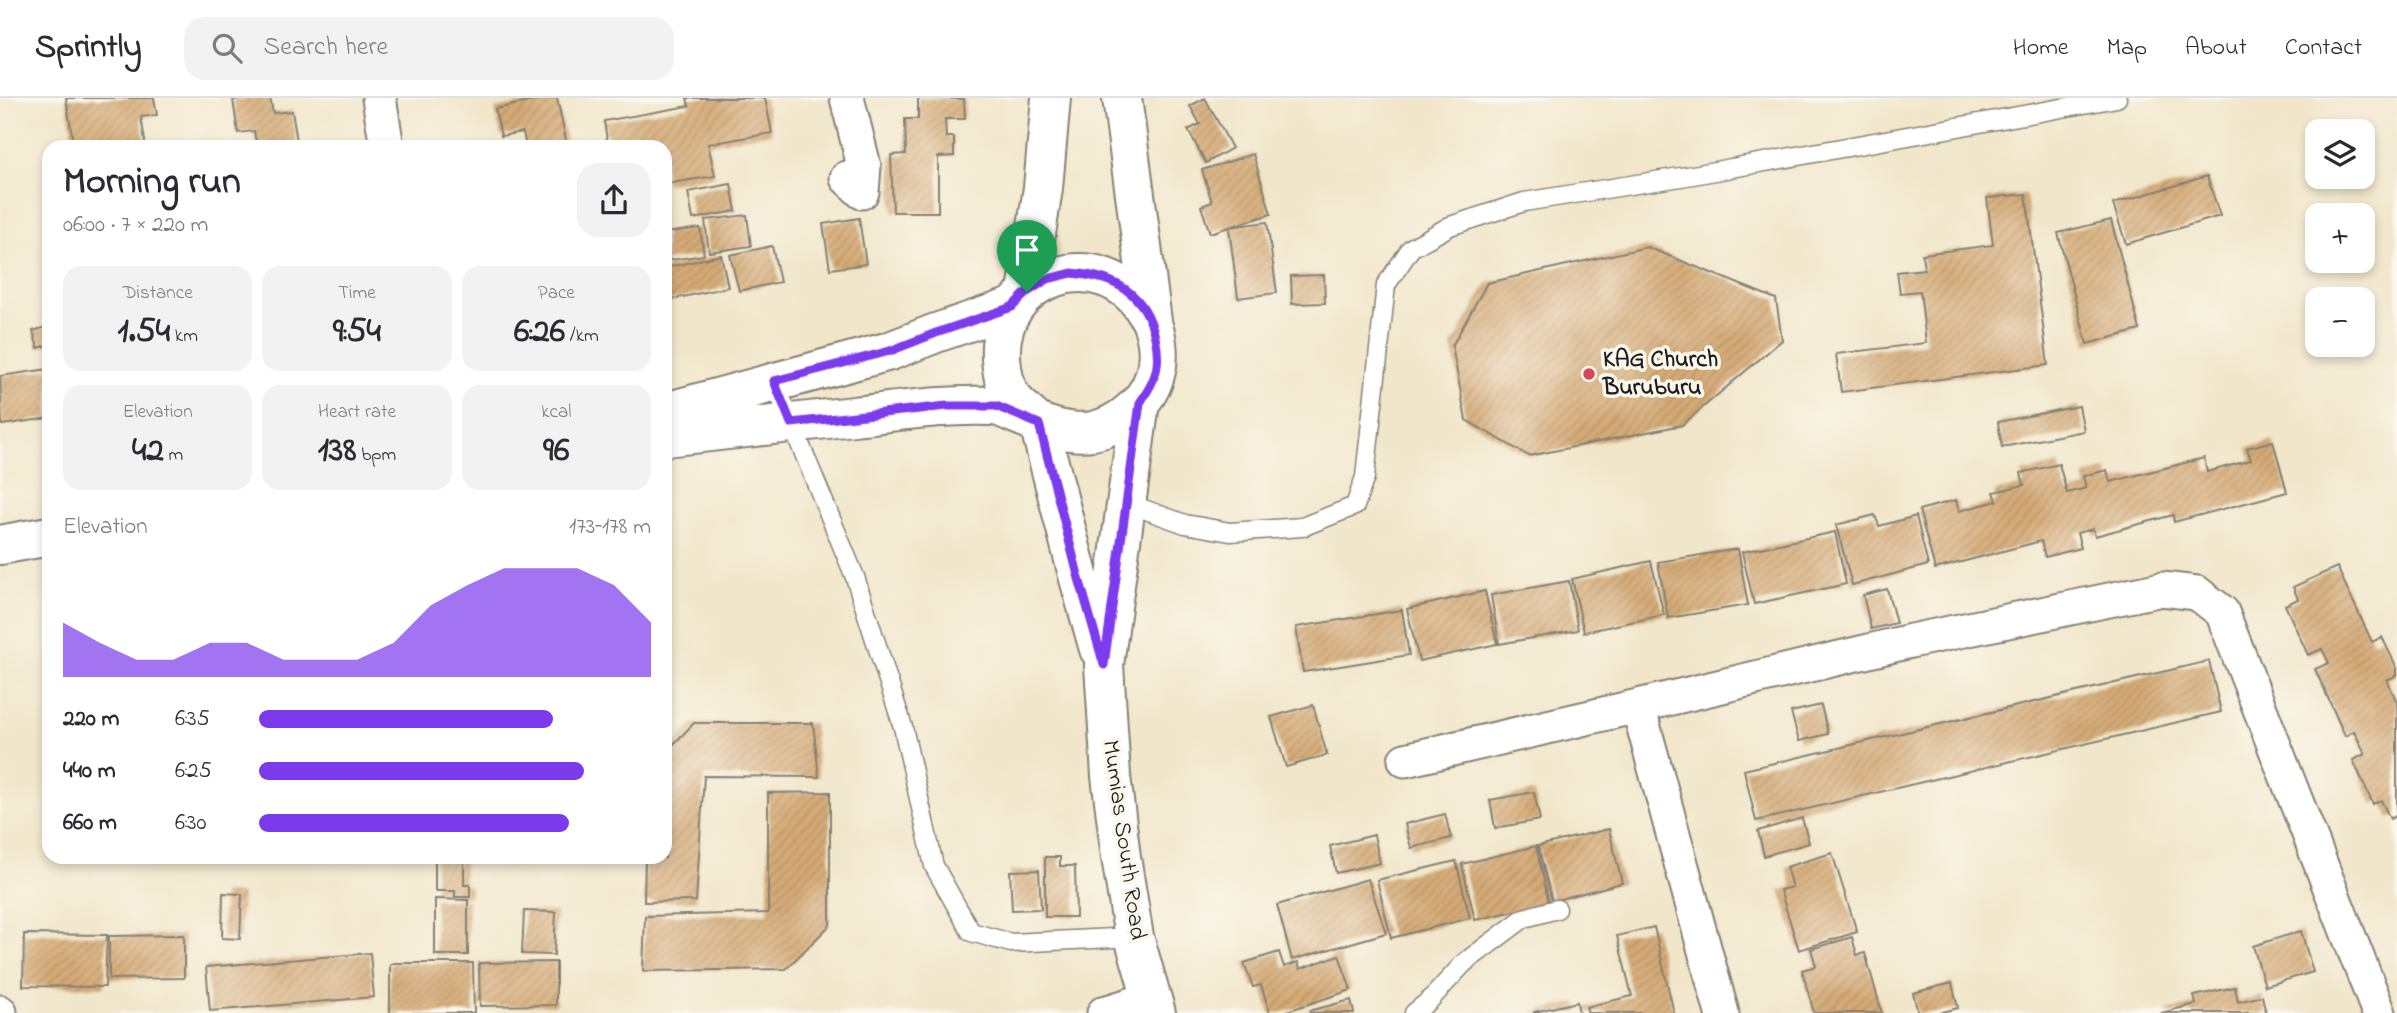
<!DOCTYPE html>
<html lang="en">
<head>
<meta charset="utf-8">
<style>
	:root { --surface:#fff; --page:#f2f2f3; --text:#2b2b33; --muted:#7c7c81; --line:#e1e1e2; --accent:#7c3aed }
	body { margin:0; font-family:"Indie Flower",sans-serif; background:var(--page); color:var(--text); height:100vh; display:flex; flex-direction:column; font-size:26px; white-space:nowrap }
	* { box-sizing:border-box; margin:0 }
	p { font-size:23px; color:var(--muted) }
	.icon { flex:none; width:38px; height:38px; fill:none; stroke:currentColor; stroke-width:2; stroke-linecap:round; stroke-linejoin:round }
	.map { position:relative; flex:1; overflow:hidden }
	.drawer { position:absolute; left:42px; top:42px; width:630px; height:724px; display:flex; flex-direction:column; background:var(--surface); border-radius:21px; box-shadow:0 4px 10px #0003 }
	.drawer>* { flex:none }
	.controls { position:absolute; left:2305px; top:21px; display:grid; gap:14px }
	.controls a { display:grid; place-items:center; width:70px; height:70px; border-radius:14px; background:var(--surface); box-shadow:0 4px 10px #0003; font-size:35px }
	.pin { position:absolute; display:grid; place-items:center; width:60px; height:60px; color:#fff; margin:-72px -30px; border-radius:50% 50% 50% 0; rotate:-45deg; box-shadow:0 0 7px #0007 }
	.pin .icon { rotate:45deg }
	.round { display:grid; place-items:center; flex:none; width:74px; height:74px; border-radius:21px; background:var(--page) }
	.summary { display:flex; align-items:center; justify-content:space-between; height:119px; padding:0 21px }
	h1 { font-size:38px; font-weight:800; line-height:52px }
	.figures { display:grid; grid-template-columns:repeat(3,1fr); gap:10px; height:119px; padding:7px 21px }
	.figures div { display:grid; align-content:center; border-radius:18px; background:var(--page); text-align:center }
	.figures b { font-size:35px; font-weight:800 }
	.figures small { font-size:19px; font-weight:400 }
	.figures p { font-size:19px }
	.chart { height:196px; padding:14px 21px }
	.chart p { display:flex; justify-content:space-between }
	.chart svg { width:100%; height:126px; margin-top:7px; fill:var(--accent); opacity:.7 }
	ul { padding:0 21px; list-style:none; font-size:23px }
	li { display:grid; grid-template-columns:112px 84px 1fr; align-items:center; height:52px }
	li i { height:18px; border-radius:9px; background:var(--accent) }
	header { display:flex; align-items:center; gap:42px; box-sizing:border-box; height:98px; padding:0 35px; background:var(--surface); border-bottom:2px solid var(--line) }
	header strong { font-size:33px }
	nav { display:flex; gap:38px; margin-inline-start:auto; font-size:24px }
	.search { width:490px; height:63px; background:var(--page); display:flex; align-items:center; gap:18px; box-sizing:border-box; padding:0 24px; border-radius:21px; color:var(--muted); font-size:26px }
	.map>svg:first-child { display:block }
</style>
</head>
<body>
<header>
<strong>Sprintly</strong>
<div class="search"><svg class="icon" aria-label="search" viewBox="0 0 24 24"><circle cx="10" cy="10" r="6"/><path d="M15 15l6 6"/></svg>Search here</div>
<nav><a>Home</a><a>Map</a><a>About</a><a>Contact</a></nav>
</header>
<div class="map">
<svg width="2397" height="915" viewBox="0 0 2397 915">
	<defs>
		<pattern id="building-hatch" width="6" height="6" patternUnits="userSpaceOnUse" patternTransform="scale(1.75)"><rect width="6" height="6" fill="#d5aa77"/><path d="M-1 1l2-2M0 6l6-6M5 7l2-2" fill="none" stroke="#b69266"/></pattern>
	</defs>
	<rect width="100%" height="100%" fill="#fbf7ec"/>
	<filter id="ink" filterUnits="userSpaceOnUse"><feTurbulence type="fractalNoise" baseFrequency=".0143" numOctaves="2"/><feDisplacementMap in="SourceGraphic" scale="14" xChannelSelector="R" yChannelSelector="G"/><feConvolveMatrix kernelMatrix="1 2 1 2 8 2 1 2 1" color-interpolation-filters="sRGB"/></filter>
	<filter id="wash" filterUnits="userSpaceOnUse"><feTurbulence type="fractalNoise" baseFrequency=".00686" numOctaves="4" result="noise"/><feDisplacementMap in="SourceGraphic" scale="28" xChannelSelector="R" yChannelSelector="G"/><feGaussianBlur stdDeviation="1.57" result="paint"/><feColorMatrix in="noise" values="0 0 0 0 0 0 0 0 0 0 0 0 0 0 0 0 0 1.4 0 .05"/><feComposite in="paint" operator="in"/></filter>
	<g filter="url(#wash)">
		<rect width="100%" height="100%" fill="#f1e6ca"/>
		<g id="blocks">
			<path fill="url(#building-hatch)" d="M66,0H154L157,17L141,19L146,49H74Z
				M247,0H270L273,15L292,13L298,49H257L254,33L238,35L233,2Z
				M547,0H557L567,47L585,44L586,49H526L523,34L501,38L495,11Z
				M687,0H765L772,35L708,46L715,78L665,86V49H608L604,23L689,8Z
				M918,0L964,1L965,21H945L946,39H954V58L938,59V114H893L891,57L906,56L905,21H918Z
				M1205,0L1232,50L1206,65L1188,32L1200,26L1190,8Z
				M1253,56L1271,116L1229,129L1267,124L1277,195L1238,200L1229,129L1210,135L1201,108L1212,104L1202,72Z
				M2207,78L2220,118L2126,146L2113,106Z
				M731,86L736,113L693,121L688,94Z
				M2026,96L2048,267L1841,294L1836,256L1926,245L1920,193L1900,195L1897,174L1924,171L1922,156L1993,147L1987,100Z
				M747,117L751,148L709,154L705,122Z
				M859,120L866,166L830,171L823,126Z
				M2111,122L2140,232L2087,246L2058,135Z
				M700,130L704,157L665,163V135Z
				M772,148L780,184L739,193L730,157Z
				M1647,149L1776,201L1782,242L1682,327L1529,358L1466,322L1452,248L1487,185Z
				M721,157L728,189L665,203V170Z
				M1324,177L1325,205L1292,206L1291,178Z
				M49,228V247L38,250L33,233Z
				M49,271V320L2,327L0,278Z
				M2079,308L2084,333L2002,349L1998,324Z
				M2273,343L2287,394L2174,424L2173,417L2095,438L2093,431L2077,435L2081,450L2045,459L2041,443L1935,471L1919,412L1956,402L1959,413L1997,403L1994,394L2024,387L2021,375L2059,366L2067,395L2086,390L2083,378L2107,372L2110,384L2204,360L2207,374L2251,362L2247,350Z
				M1875,417L1879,428L1916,418L1928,467L1852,487L1836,427Z
				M1835,434L1846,486L1754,506L1742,454Z
				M1738,451L1748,507L1668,520L1658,464Z
				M1651,463L1664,517L1584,534L1572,481Z
				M2337,469L2372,544L2382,539L2397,570V577L2387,582L2397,604V717L2390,721L2381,702L2373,706L2353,662L2365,656L2354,633L2345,638L2315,571L2329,565L2322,551L2308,557L2285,507L2298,501L2293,489Z
				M1569,483L1578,532L1499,546L1491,497Z
				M1887,491L1896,525L1871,531L1863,497Z
				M1485,493L1497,546L1419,563L1407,511Z
				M1402,512L1409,557L1303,574L1296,529Z
				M2209,563L2221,614L1756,723L1744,672Z
				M1313,607L1327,657L1286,669L1271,619Z
				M1821,607L1828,636L1799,643L1791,614Z
				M694,625H813L819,679L704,678L696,803L644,804L645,760H665V655Z
				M830,694V827L786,871L643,873L645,818L768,815V695Z
				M1534,694L1540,722L1495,730L1490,702Z
				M1445,716L1451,740L1411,750L1405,726Z
				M1802,720L1809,745L1764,758L1758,733Z
				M1609,731L1622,785L1552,803L1538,748Z
				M1374,737L1380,765L1336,775L1330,748Z
				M1536,748L1549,805L1475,822L1462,766Z
				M1832,755L1857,834L1799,852L1780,792L1792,789L1786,769Z
				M1045,759H1060V768H1075L1076,819H1045Z
				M435,760H464V787H470V799H455V793H435Z
				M1456,763L1470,820L1391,840L1377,782Z
				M1039,772L1041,811L1012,812L1010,773Z
				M1368,781L1386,835L1292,862L1277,807Z
				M223,795L242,796L240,841L222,840Z
				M435,801L468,802V857H435Z
				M524,813L556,814L554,857L522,856Z
				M1654,829L1674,915H1588L1586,909L1632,898L1617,838Z
				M2301,833L2313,874L2265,888L2253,848Z
				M24,836L107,837L105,889L23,888Z
				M184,837V880L109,881V838Z
				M1852,839L1857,857L1865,855L1882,915H1814L1802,872L1816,868L1811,851Z
				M1279,854L1284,869L1298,864L1300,871L1339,857L1351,892L1281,915H1270L1261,887L1253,889L1244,865Z
				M370,855L374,899L210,913L206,869Z
				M556,864V907L480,908L479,865Z
				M394,865H473L474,915H390V867Z
				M1952,885L1958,910L1938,915H1918L1913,895Z
				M2235,889L2238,904L2262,898L2266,915H2161L2196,906L2194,898Z
				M1351,902L1354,915H1310L1309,913Z
				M1577,904L1579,915H1534V914Z"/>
		</g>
	</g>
	<g filter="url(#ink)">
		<use href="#blocks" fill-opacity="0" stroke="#868173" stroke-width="2"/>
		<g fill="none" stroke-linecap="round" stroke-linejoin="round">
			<g stroke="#868173" stroke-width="21">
				<path id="lane" d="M774,283L855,479L903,629L934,768L971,834L1011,845L1134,839
					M1127,405L1185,426L1230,434L1302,429L1355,408L1365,379L1386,187L1411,150L1450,128L1524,104L1693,77L2117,0
					M1414,915L1430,902L1464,865L1524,820L1557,811"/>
			</g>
			<g stroke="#868173" stroke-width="37">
				<path id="street" d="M379,0L387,49
					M847,0L864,68L862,94L847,80
					M1638,608L1911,543L2162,491L2197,495L2222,514L2379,915
					M1405,662L1638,608L1722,915
					M0,914V915
					M1104,915L1153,900"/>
			</g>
			<g stroke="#868173" stroke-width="42">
				<path id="secondary" d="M1122,0L1152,223
					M1027,194L1043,90L1051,0
					M1140,305L1104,567L1111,678L1121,759L1134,839L1156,915
					M665,314L890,253L936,235L1012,209
					M1039,326L1078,477L1099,551
					M665,339C728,332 791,325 854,318C900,313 946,306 992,308C1000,308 1008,313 1016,316C1040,326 1067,337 1093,333C1119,328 1146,305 1154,280C1161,259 1158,232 1146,214C1103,143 996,176 1001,260C1002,274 1004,288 1012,300C1019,309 1031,318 1039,326
					M0,447L49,438"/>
			</g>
			<use href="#lane" stroke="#fff" stroke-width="18"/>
			<use href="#street" stroke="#fff" stroke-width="33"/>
			<use href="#secondary" stroke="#fff" stroke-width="38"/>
		</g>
	</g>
	<g fill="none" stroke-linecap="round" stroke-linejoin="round" filter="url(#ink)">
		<g stroke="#fff" stroke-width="14">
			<path id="route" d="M1072,175C1115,179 1145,194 1155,239C1158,252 1159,269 1153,282C1150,290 1144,298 1140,305L1104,567L1078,477L1039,326L996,308H947L791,325L774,283L890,253L936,235L1012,209L1027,194L1048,181Z"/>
		</g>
		<use href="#route" stroke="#7c3aed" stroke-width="9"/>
	</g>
	<circle fill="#d1495b" stroke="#fbf7ec" stroke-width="2.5" cx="1589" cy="276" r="7"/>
	<g text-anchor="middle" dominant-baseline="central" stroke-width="7" stroke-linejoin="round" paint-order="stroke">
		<g font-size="24" font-weight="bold" fill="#1c1c1c" stroke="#fbf7ec" text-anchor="start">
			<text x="1603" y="262">KAG Church<tspan x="1603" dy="28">Buruburu</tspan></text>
		</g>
		<g font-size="24" fill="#1c1c1c" stroke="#fbf7ec">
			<text transform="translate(1123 742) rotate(82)">Mumias South Road</text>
		</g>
	</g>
</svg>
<div class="controls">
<a><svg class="icon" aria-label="layers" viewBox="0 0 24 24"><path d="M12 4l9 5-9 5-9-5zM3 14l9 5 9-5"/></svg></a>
<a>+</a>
<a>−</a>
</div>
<div class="pin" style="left:1027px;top:194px;background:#1e9e55"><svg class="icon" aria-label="arrive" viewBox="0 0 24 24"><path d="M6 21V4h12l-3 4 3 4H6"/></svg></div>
<section class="drawer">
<div class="summary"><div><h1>Morning run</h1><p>06:00 · 7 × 220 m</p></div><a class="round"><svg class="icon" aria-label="share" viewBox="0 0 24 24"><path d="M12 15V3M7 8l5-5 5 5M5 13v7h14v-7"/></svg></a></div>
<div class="figures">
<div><p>Distance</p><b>1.54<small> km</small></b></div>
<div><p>Time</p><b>9:54</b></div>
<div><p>Pace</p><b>6:26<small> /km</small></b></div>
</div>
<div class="figures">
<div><p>Elevation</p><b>42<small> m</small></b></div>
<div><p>Heart rate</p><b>138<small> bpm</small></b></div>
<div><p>kcal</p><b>96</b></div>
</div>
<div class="chart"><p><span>Elevation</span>173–178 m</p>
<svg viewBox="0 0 160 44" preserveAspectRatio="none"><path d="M0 44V25L10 32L20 38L30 38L40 32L50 32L60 38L70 38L80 38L90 32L100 19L110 12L120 6L130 6L140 6L150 12L160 25V44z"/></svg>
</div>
<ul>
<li><b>220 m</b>6:35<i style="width:75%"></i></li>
<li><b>440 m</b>6:25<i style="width:83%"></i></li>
<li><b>660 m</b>6:30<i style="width:79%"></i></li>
</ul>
</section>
</div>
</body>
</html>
